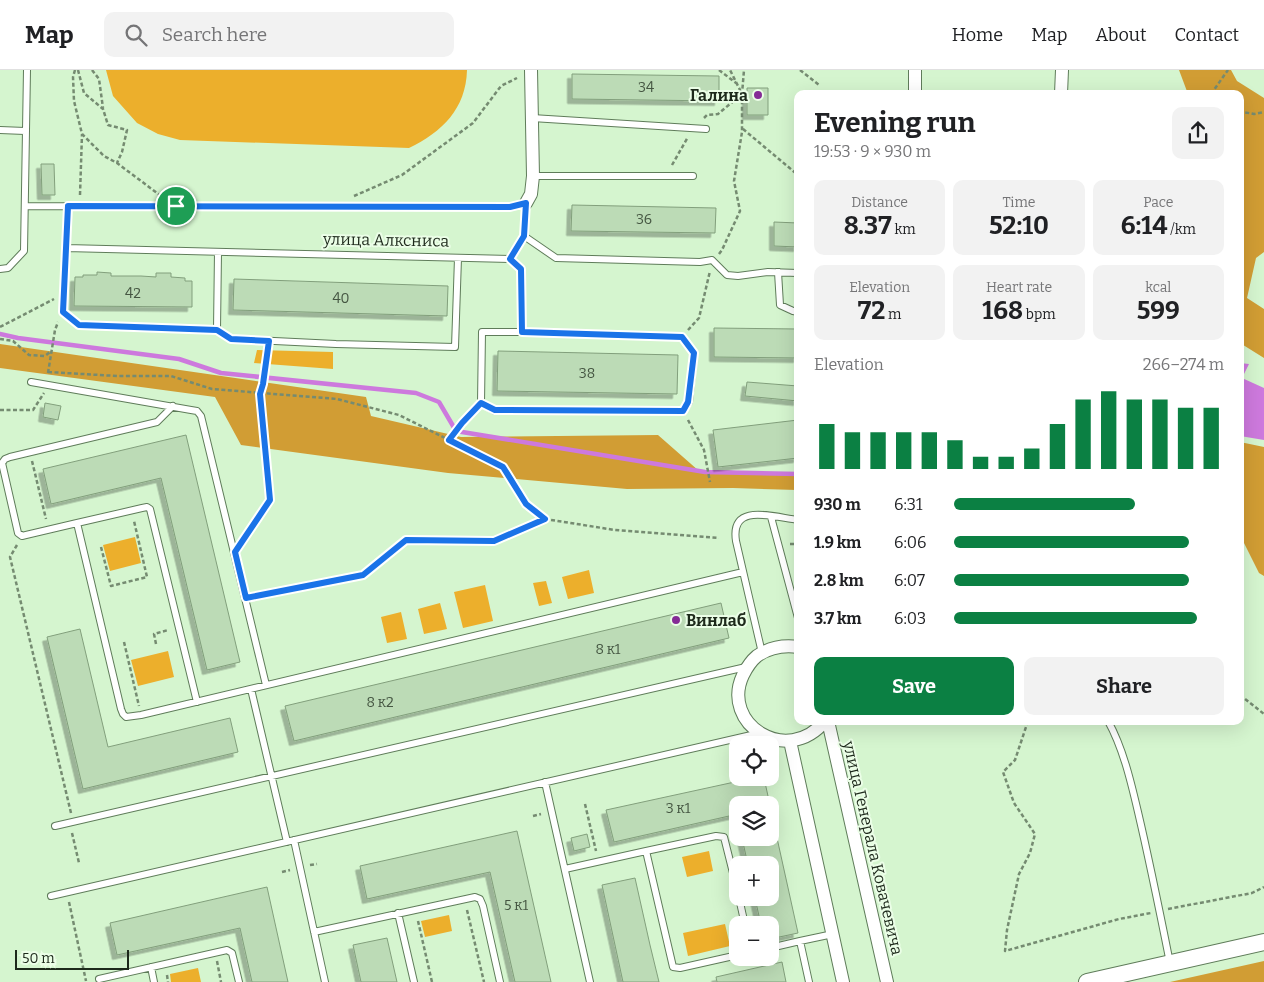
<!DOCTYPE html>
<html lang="en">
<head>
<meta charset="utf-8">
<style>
	:root { --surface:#fff; --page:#f2f2f2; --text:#202124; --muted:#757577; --line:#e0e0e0; --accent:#0b8043 }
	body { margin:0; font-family:Bitter,serif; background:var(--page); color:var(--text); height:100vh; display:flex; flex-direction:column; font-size:19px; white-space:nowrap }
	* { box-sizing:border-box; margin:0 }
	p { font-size:16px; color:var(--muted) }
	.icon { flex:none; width:28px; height:28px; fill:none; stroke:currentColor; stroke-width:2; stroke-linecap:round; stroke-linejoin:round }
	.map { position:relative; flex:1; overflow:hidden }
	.details { position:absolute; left:794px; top:20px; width:450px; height:635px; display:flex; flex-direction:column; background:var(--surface); border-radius:10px; box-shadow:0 5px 20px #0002 }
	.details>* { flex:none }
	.controls { position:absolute; left:729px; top:666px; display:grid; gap:10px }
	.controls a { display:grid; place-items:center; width:50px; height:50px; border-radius:10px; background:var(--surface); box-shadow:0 5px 20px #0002; font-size:25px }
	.scale { position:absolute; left:15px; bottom:12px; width:114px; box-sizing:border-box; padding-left:5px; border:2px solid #1d291b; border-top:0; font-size:14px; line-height:18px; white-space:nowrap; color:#1d291b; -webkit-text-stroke:4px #ebfee7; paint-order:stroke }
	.pin { position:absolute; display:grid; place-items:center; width:42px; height:42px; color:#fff; margin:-21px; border:2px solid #fff; border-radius:50%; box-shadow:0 1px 5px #0007 }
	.round { display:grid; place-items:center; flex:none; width:52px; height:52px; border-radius:10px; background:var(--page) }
	.summary { display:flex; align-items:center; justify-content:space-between; height:85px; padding:0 20px }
	h1 { font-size:28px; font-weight:700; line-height:38px }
	.metrics { display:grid; grid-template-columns:repeat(3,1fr); gap:8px; height:85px; padding:5px 20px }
	.metrics div { display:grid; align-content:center; border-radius:10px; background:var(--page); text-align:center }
	.metrics b { font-size:25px; font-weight:700 }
	.metrics small { font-size:14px; font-weight:400 }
	.metrics p { font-size:14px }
	.chart { height:140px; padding:10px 20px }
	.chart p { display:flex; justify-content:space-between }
	.chart svg { width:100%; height:90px; margin-top:5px; stroke:var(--accent); stroke-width:6 }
	.button { display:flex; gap:10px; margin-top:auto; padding:10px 20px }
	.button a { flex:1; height:58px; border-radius:10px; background:var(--accent); color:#fff; font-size:20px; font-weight:700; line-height:58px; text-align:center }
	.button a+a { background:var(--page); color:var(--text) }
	ul { padding:0 20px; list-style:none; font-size:16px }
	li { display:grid; grid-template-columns:80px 60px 1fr; align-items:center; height:38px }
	li i { height:12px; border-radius:6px; background:var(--accent) }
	header { display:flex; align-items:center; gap:30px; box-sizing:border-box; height:70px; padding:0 25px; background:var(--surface); border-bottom:1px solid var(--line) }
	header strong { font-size:24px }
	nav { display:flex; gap:28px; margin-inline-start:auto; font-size:18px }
	.search { width:350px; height:45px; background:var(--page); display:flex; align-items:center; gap:12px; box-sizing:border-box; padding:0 18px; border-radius:10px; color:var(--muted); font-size:19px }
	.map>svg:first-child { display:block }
</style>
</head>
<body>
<header>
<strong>Map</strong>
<div class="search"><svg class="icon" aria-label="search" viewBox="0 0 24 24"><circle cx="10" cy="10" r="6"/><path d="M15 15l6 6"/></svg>Search here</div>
<nav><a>Home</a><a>Map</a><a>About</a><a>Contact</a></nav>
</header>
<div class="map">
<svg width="1264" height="912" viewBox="0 0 1264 912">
	<defs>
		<filter id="shadow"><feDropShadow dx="-4.5" dy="4.5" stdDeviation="0" flood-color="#0004"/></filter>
	</defs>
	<rect width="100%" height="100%" fill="#d5f5cf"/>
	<path fill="#ecaf2c" d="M106,0H467C466,39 442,62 409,78L180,70L158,64L137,53L113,26Z
		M257,280L333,282V299L254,293Z
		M135,467L141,493L110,501L103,475Z
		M589,500L594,523L568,529L562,507Z
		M546,511L552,533L539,536L533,513Z
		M485,515L493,551L463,558L454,522Z
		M440,533L447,559L424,564L418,539Z
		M401,542L407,569L387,573L381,547Z
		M168,581L174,607L138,616L131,590Z
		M709,781L713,801L687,807L682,787Z
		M449,845L452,861L425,867L421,851Z
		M725,854L730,876L688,886L683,863Z
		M198,898L201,912H171L170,904Z"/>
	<path fill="#d19d34" d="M1179,0H1231L1237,11L1264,28V182L1256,188L1247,228L1264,239V288L1240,273V24H1188Z
		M0,274L366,327L371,346L461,367L658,365L699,401L797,405V420L733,418L627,419L448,403L241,375L215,327L0,298Z
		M1240,372L1264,377V506L1259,503L1240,465Z
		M1264,891V912H1170Z"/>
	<path fill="#cd79dd" d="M1240,293L1249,294L1242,308L1264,318V370L1240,366Z"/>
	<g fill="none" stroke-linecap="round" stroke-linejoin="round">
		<path stroke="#cd79dd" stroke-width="4.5" d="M0,264L18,268L179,289L221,303L416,323L439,332L456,361L705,402L798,404"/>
	</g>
	<path fill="#bcdbb6" stroke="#829f7c" filter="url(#shadow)" d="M572,4L719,6V31L572,29Z
		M747,18H768V45H747Z
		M41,94H54L55,125H42Z
		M572,135L716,138L715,163L571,161Z
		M774,152L798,153V177L774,176Z
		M97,202L111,203V206H141L156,207V203H171V207L185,208V211H192V237L74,236L75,207H83V205H97Z
		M234,209L448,216L447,246L233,240Z
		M714,258L798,259V288L714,287Z
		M498,281L678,285L677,324L497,321Z
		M747,312L798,316V331L745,326Z
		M45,333L61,336L58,350L43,347Z
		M798,350V388L718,397L713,360Z
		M186,365L240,592L207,600L161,408L51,434L43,399Z
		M721,533L729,568L294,671L285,636Z
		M80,559L108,677L230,648L238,682L83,719L47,567Z
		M753,708H764L770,735H738V744L614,772L606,740Z
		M517,761L551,912H515L490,802L367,829L360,796Z
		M587,764L590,777L574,781L571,768Z
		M742,768H777L798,863L770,869V855H761L755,828H770V795H748Z
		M635,808L650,875L659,912H623L602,815Z
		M267,817L288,912H252L240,858L117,885L110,853Z
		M387,868L397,912H361L353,875Z
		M782,892L786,912H717L716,907Z"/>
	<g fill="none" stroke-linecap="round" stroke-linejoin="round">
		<g stroke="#5f7c5a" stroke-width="8">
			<path id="lane" d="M532,48L706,59
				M0,60L25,61
				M533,106H693
				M25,136L510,137L526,133L524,166L510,189L66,178
				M68,136L63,242L79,255L217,260
				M524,166L556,188L700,192L712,190L727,205L738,206L768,202L798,203
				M218,182L217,260L231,269L336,274L455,277L458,188
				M510,189L521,199L522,262L682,267L694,283L689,332L683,341H495L481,333L482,262H522
				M0,199L8,198L24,181L27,0
				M778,202L780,235L793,241L798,242
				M31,312L191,340L197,341L201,346L266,615
				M173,336L157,352L10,387L5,389L2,393L18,463L22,466L26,465L77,453L121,639L123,644L126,647L141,645L743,502
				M771,447L798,548
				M77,453L142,438L147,437L150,439L197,632
				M762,583L736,471C730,432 773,447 798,450
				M251,619L287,772
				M1108,651C1123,678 1131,712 1138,742C1150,793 1160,843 1170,893
				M545,712L590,912
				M55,756L746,597
				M294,770L325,912
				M646,781L716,766L724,767L738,823
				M565,799L646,781L673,897L680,898L738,885
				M51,826L760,663
				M739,828L745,855
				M398,843L414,912
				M314,862L475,827L480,829L483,836L500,912
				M770,878L800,871
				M151,897L154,912
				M99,909L227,880L232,883L239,912
				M809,912L800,871L833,864"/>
		</g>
		<g stroke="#5f7c5a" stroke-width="14">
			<path id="street" d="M915,0V24
				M1061,24L1062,0
				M526,133L531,124L533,106L531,0
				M798,577C783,575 770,577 757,586C751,591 747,597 743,605C720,654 787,697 825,651
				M828,651L887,912
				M790,671L843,912"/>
		</g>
		<g stroke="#5f7c5a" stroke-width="18">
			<path id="secondary" d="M1087,912L1264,872"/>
		</g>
		<path stroke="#758b71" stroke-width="2.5" stroke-dasharray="4 2.5" stroke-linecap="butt" d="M75,0L73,7L74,31L82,64L104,86L117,93L161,126
			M78,0L84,23L103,39L108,55L127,60L122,82L117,93
			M92,0L99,9L103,38
			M719,0L736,13
			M800,0L819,15
			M1211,24L1228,0
			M1240,45L1243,42L1254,44L1264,42
			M704,48L707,45L718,44L742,24L744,0
			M743,59L798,105
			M672,95L688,67
			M80,125L82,64
			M354,126L402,105L473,53L501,16L517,8
			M719,184L722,180L740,141L734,111L742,62V24L730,0
			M0,257L54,229
			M688,260L699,248L710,201
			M0,269L13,271L29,285L45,286L50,282
			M48,302L117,306H171L212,319L337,329L399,345L503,397L525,434L545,449L615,460L719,468
			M48,303L55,260L58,252
			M0,340H33L44,323
			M688,350L704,380L710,412
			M449,370L474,341
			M32,391L46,449
			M242,472L270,430L260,324L263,315L268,280
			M790,474H798
			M17,475L10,487L71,743
			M101,477L111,516L147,507L134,451
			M255,526L363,505L406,471H493L545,449
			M124,572L139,636
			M156,574L154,564L168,560
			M1240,625L1264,644
			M1028,651L1015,690L1003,702L1014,733L1035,764L1030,783L1019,804L1007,860L1005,881L1119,849L1151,843
			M585,734L596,781
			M533,746L541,744
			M72,763L79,793
			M310,795L317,794
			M282,802L290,800
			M69,832L86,911
			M1168,839L1252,823L1264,817
			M467,840L484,912
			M418,851L432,912
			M217,891L221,912
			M167,905L168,912"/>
		<use href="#lane" stroke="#fff" stroke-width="6"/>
		<use href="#street" stroke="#fff" stroke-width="12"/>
		<use href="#secondary" stroke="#fff" stroke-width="16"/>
	</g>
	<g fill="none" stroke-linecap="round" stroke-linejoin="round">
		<g stroke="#fff" stroke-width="10">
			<path id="route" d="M526,133L524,166L510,189L521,199L522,262L682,267L694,283L688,332L683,341L495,340L481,333L462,353L449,370L503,397L526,434L545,449L494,471L406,470L363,505L246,528L235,482L270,430L260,324L263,314L269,271L231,269L217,260L79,255L63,242L68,136L510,137Z"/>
		</g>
		<use href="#route" stroke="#1a73e8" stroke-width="6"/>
	</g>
	<g fill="#852b96" stroke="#ebfee7" stroke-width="2">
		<circle cx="758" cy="25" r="5"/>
		<circle cx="676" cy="550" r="5"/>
	</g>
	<g text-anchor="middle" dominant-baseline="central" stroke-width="4" stroke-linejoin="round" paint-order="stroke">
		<g font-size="14" fill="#455642">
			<text x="646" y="17">34</text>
			<text x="644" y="149">36</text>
			<text x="133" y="223">42</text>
			<text x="341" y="228">40</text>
			<text x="587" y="303">38</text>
			<text x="608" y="579">8 к1</text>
			<text x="380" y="632">8 к2</text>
			<text x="678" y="738">3 к1</text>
			<text x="516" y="835">5 к1</text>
		</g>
		<g font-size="16" font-weight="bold" fill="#1d291b" stroke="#ebfee7" text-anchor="end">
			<text x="748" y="25">Галина</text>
			<text x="686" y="550" text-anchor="start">Винлаб</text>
		</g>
		<g font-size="16" fill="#1d291b" stroke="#ebfee7">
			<text transform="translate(386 170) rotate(1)">улица Алксниса</text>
			<text transform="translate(873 778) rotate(77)">улица Генерала Ковачевича</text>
		</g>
	</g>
</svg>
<div class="controls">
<a><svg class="icon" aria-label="locate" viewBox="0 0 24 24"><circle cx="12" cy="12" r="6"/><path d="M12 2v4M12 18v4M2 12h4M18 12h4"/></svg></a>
<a><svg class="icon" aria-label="layers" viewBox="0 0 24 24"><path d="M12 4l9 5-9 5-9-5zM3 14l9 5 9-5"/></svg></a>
<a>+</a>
<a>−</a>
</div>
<div class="scale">50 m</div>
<div class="pin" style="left:176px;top:136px;background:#1e9e55"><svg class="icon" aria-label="arrive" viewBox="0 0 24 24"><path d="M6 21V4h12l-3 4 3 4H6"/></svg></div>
<section class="details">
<div class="summary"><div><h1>Evening run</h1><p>19:53 · 9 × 930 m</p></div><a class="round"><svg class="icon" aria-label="share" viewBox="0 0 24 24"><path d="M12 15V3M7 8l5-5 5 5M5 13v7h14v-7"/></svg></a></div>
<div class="metrics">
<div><p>Distance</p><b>8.37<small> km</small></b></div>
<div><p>Time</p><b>52:10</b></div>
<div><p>Pace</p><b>6:14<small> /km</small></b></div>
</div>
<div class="metrics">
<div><p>Elevation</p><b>72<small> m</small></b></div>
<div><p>Heart rate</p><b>168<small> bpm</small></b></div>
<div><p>kcal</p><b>599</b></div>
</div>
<div class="chart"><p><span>Elevation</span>266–274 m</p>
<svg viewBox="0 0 160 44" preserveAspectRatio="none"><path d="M5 44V22M15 44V26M25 44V26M35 44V26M45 44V26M55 44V30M65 44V38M75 44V38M85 44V34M95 44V22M105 44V10M115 44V6M125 44V10M135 44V10M145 44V14M155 44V14"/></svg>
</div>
<ul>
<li><b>930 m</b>6:31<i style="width:67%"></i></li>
<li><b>1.9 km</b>6:06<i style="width:87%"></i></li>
<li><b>2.8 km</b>6:07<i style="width:87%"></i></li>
<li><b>3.7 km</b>6:03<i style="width:90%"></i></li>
</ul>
<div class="button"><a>Save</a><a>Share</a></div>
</section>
</div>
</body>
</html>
